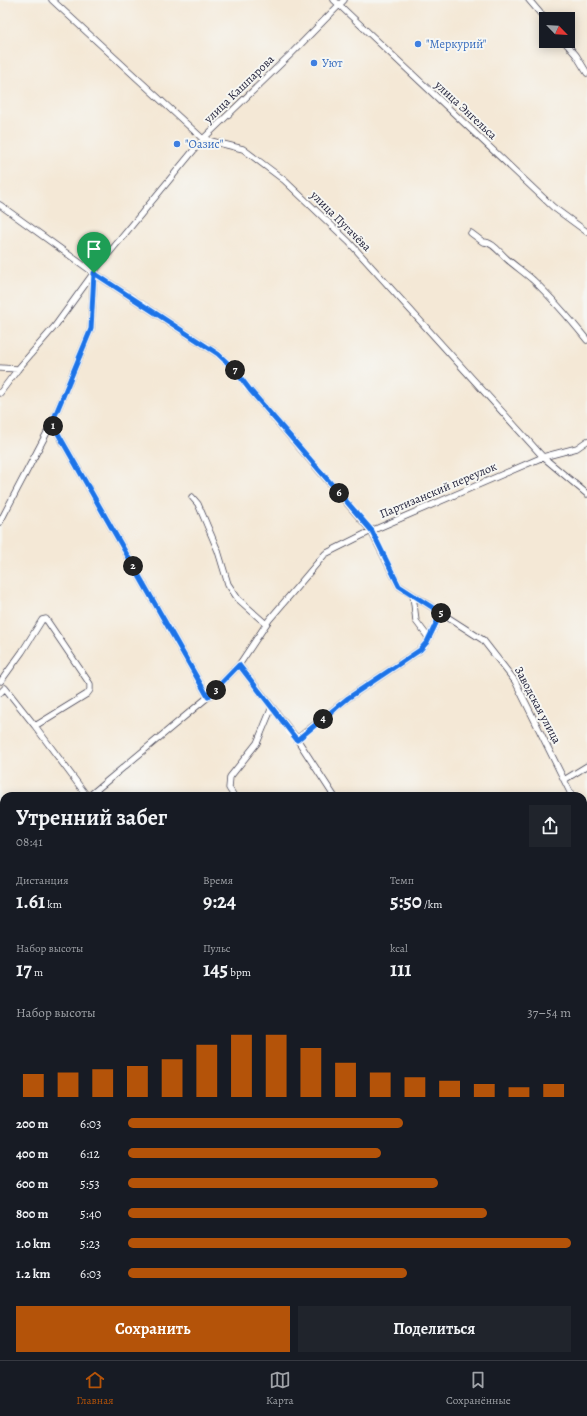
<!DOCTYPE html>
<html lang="ru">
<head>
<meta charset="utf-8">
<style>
	:root { --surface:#171b24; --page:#20242c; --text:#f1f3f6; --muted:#9ea1a6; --line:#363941; --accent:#b45309 }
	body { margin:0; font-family:Alegreya,serif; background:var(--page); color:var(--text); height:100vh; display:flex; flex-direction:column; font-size:15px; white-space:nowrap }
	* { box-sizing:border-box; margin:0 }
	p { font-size:13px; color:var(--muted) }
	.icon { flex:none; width:22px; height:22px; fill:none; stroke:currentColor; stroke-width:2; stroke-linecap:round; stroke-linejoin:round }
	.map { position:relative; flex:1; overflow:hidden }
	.drawer { position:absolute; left:0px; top:792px; width:587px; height:568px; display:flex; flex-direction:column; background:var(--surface); border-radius:12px 12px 0 0; box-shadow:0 2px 10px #0003 }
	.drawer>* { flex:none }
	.needle { width:26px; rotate:115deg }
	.tools { position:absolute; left:539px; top:12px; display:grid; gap:8px }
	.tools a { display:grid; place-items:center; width:36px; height:36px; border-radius:0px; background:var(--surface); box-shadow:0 2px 10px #0003; font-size:20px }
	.pin { position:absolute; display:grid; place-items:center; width:34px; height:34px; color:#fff; margin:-41px -17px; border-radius:50% 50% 50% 0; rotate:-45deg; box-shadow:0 0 4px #0007 }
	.pin .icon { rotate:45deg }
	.km { position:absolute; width:20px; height:20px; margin:-10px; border-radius:50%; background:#222; color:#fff; font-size:11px; line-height:20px; text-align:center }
	.round { display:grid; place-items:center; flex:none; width:42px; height:42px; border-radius:0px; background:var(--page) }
	.summary { display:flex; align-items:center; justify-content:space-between; height:68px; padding:0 16px }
	h1 { font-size:22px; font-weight:600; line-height:30px }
	.figures { display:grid; grid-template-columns:repeat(3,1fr); gap:6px; height:68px; padding:4px 16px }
	.figures div { display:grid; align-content:center }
	.figures b { font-size:20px; font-weight:600 }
	.figures small { font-size:11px; font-weight:400 }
	.figures p { font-size:11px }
	.chart { height:112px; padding:8px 16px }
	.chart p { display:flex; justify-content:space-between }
	.chart svg { width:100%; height:72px; margin-top:4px; stroke:var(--accent); stroke-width:6 }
	.action { display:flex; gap:8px; margin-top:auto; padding:8px 16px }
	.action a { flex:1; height:46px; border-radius:0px; background:var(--accent); color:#fff; font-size:16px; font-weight:600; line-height:46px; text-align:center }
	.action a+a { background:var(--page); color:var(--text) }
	ul { padding:0 16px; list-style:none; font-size:13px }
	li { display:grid; grid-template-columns:64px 48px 1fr; align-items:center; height:30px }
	li i { height:10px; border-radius:5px; background:var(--accent) }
	.menu { display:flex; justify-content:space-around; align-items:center; height:56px; border-top:1px solid var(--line); background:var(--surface); font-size:11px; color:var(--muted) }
	.menu a { display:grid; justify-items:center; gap:2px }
	.menu .selected { color:var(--accent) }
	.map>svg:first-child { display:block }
</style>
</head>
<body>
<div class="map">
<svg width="587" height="1360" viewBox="0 0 587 1360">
	<rect width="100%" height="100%" fill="#f6f6f2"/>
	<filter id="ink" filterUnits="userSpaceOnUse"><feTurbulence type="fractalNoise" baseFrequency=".025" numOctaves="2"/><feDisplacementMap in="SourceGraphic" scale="8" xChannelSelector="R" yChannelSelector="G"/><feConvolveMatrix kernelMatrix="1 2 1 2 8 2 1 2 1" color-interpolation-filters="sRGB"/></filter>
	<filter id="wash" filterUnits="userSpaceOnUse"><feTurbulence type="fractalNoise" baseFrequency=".012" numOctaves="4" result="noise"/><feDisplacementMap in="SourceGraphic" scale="16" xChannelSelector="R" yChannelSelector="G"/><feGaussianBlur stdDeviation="0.9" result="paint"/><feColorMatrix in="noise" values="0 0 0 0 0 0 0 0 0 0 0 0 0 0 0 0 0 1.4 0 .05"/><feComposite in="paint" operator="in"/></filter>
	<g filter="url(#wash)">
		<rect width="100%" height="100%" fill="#f4e8d6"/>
	</g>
	<g filter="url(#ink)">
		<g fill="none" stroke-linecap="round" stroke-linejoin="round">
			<g stroke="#424052" stroke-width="7">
				<path id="street" d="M52,0L203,139L243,149L284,180L349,242L543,457L587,494
					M334,0L553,207L587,232
					M529,0L546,20
					M564,41L576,55L587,73
					M0,205L94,273L218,354L234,369L250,390L371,531L399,586L483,640L515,681L572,796
					M471,233L483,242C492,241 500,253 507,259C515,266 525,273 533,280C553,299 570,319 587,340
					M0,368L18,369
					M0,393L18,369L55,326L100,264L203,139L291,54L344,0
					M52,423L208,697
					M192,497L198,504L218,551L228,584L238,599L266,624
					M0,522L52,423L91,329L94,273
					M413,595L416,621L428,637
					M239,665L297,739L334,796
					M1,681L22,652L42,620L46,619L90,684V690L87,694L35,726
					M0,693L5,688L35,726L87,796
					M297,739L348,698L420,650L427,642L441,613
					M564,780L587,766
					M89,796L208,697L239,665L269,620L325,554L371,531L543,457L577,448L587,441
					M234,796L229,788L230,777L257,743L272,707
					M0,813L4,819
					M583,818L587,826
					M0,867L4,864
					M0,1031L4,1037
					M583,1333L587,1325
					M569,1360L571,1356"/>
			</g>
			<use href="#street" stroke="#fff" stroke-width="5.5"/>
		</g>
	</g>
	<g fill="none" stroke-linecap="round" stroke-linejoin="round" filter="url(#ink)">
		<g stroke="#fff" stroke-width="8">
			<path id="route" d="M94,273L218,354L234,369L250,390L372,531L399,586L441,613L427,642L420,650L348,698L297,740L239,665L208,697L52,423L91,329Z"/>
		</g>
		<use href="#route" stroke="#1a73e8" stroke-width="5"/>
	</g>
	<g fill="#3f7fe0" stroke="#f6f6f2" stroke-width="1.5">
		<circle cx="418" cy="44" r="4"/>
		<circle cx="314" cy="63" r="4"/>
		<circle cx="177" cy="144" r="4"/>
	</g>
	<g text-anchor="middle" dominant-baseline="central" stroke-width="4" stroke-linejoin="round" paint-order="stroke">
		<g font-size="12" fill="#366cbe" stroke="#f6f6f2" text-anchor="start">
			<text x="426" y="44">"Меркурий"</text>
			<text x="322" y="63">Уют</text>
			<text x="185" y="144">"Оазис"</text>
		</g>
		<g font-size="12" fill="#22223b" stroke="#f6f6f2">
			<text transform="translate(239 89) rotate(-44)">улица Кашпарова</text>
			<text transform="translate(466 110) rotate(43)">улица Энгельса</text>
			<text transform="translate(341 221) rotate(45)">улица Пугачёва</text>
			<text transform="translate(438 490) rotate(-23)">Партизанский переулок</text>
			<text transform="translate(538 705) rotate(62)">Заводская улица</text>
		</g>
	</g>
</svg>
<div class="tools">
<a><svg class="needle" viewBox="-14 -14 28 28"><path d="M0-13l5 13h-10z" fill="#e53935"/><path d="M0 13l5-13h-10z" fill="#9ea1a6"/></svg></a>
</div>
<div class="pin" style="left:94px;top:273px;background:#1e9e55"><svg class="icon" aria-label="arrive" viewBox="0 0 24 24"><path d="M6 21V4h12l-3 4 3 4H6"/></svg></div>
<b class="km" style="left:53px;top:426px">1</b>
<b class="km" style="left:133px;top:566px">2</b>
<b class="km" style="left:216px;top:690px">3</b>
<b class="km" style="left:323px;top:719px">4</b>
<b class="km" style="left:441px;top:613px">5</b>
<b class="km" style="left:339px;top:493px">6</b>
<b class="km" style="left:235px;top:370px">7</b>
<section class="drawer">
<div class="summary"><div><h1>Утренний забег</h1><p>08:41</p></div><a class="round"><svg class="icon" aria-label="share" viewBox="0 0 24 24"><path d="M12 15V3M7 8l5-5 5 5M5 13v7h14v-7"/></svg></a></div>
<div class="figures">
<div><p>Дистанция</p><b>1.61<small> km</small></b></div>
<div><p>Время</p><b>9:24</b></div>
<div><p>Темп</p><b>5:50<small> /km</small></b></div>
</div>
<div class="figures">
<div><p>Набор высоты</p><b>17<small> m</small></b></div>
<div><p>Пульс</p><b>145<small> bpm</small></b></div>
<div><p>kcal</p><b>111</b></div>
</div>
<div class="chart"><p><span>Набор высоты</span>37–54 m</p>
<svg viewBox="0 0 160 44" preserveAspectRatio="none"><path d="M5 44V30M15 44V29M25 44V27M35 44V25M45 44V21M55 44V12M65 44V6M75 44V6M85 44V14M95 44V23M105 44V29M115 44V32M125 44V34M135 44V36M145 44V38M155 44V36"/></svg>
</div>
<ul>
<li><b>200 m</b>6:03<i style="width:62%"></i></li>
<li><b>400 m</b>6:12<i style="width:57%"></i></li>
<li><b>600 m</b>5:53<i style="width:70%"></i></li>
<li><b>800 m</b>5:40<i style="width:81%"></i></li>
<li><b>1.0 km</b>5:23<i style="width:100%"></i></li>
<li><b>1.2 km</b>6:03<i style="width:63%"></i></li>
</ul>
<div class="action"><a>Сохранить</a><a>Поделиться</a></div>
</section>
</div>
<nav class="menu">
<a class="selected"><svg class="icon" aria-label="home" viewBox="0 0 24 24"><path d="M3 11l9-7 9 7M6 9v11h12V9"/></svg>Главная</a>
<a><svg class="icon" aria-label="map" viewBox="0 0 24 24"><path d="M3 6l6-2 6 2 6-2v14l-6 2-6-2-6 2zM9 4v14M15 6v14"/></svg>Карта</a>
<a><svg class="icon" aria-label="saved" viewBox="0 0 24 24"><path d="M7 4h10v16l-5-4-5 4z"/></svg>Сохранённые</a>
</nav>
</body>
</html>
